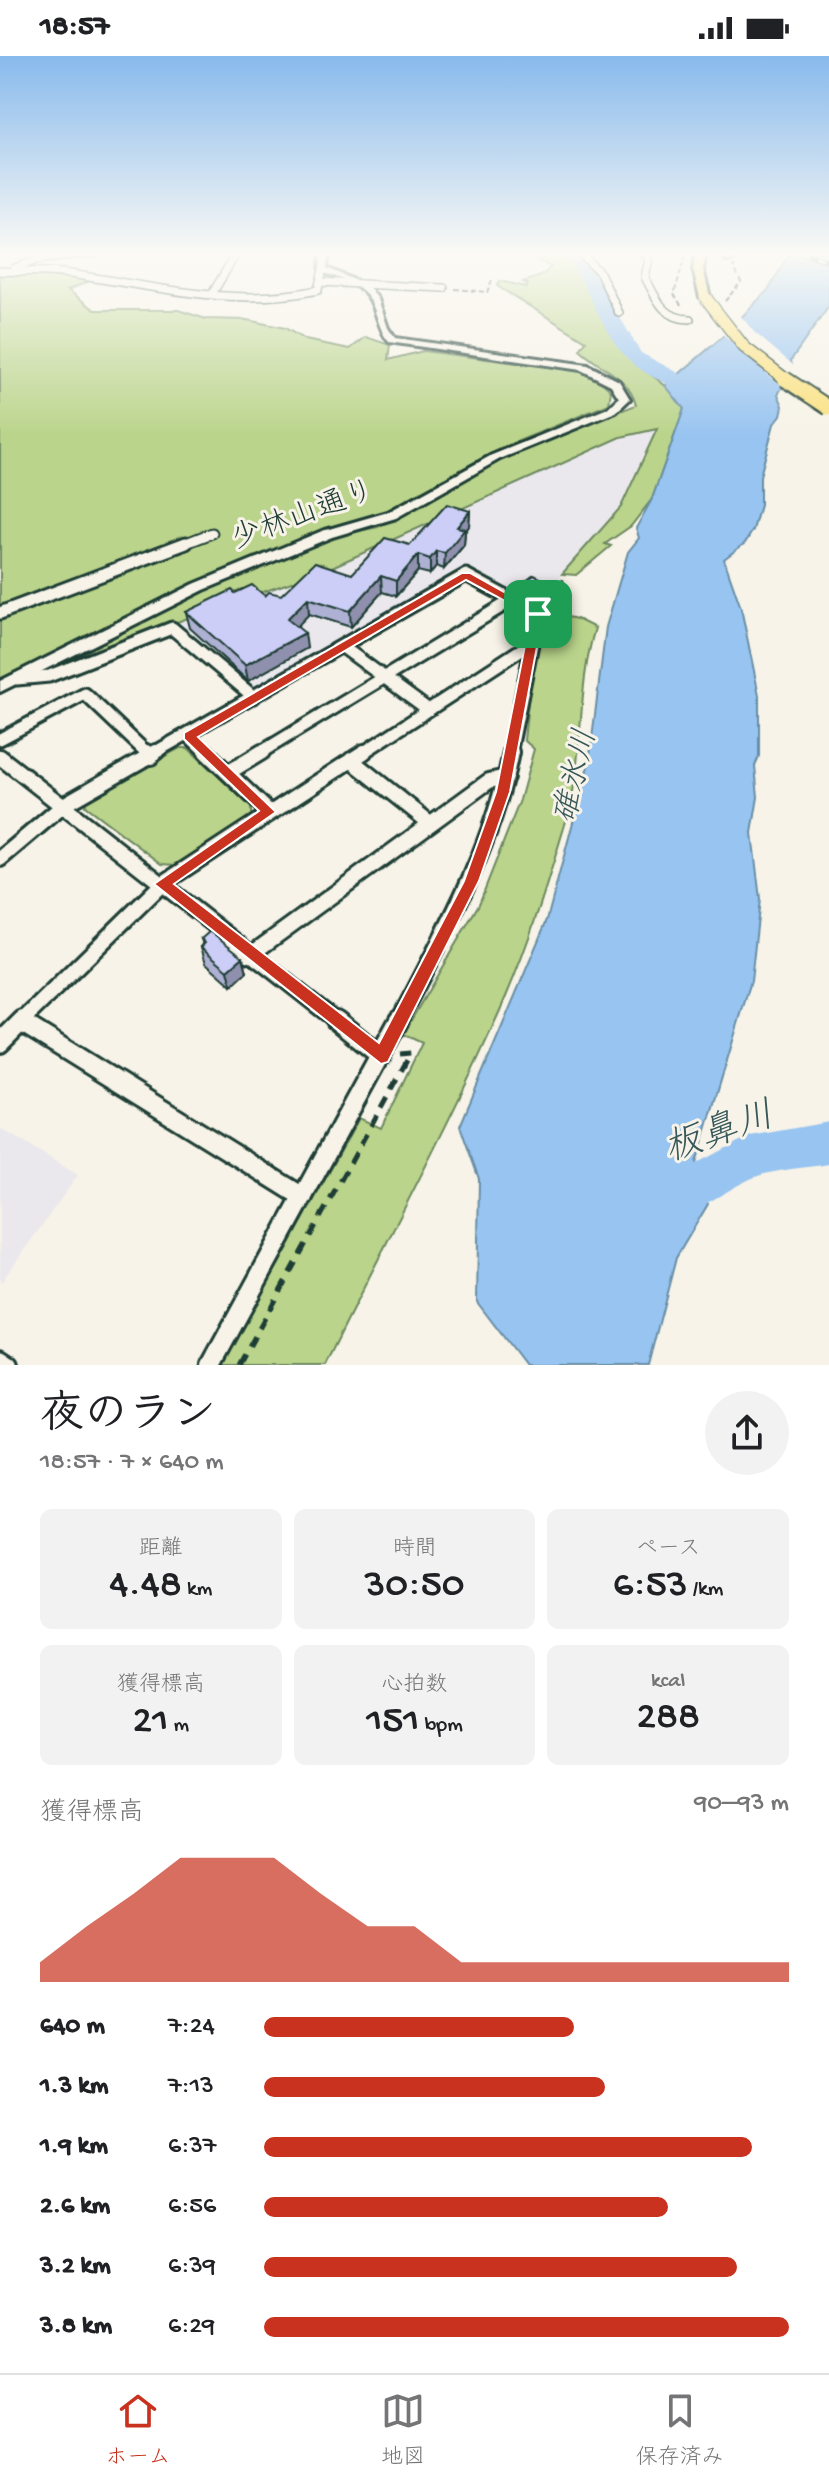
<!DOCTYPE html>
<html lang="ja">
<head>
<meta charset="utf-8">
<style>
	:root { --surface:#fff; --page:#f2f2f2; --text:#202124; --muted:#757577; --line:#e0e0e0; --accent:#c8321e }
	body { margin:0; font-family:"Gochi Hand","Klee One",sans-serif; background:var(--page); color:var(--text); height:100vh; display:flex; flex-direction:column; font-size:30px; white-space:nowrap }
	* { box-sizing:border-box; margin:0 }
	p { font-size:26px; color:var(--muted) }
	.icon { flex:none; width:44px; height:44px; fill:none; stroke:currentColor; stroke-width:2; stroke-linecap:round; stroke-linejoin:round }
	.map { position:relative; height:1309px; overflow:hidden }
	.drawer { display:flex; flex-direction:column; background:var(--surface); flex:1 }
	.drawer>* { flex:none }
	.pin { position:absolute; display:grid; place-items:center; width:68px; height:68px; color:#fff; margin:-34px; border-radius:16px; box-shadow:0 4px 12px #0006 }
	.round { display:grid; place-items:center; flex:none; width:84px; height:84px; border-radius:42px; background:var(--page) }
	.overview { display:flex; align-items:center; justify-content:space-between; height:136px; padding:0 40px }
	h1 { font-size:44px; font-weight:600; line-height:60px }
	.stats { display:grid; grid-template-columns:repeat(3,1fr); gap:12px; height:136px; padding:8px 40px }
	.stats div { display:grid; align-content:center; border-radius:12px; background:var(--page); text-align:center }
	.stats b { font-size:40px; font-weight:600 }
	.stats small { font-size:22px; font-weight:400 }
	.stats p { font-size:22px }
	.chart { height:224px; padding:16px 40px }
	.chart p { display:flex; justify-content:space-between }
	.chart svg { width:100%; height:144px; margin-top:8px; fill:var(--accent); opacity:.7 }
	ul { padding:0 40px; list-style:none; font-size:26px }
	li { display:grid; grid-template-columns:128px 96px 1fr; align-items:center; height:60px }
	li i { height:20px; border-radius:10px; background:var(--accent) }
	.status { display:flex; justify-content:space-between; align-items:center; height:56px; padding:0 40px; background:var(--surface); direction:ltr }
	.status svg { height:22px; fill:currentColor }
	.menu { display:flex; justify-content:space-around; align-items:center; height:112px; border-top:2px solid var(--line); background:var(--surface); font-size:22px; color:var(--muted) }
	.menu a { display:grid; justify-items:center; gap:4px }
	.menu .on { color:var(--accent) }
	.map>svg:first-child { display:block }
</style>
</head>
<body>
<div class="status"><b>18:57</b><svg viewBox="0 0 49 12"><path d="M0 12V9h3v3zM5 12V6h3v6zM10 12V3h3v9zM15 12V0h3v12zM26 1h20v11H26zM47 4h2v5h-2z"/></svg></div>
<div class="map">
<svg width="829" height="1309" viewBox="0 0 829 1309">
	<rect width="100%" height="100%" fill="#f7f3e8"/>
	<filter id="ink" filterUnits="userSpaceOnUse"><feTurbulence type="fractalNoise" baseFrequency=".0125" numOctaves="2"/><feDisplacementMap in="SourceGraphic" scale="16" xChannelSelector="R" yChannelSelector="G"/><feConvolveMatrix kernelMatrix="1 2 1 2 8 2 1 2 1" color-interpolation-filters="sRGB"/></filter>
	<g filter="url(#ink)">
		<path fill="#eae8ec" d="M658,373L621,451L562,518L545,558L461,514L253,634L174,567L323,515L621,381Z
			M0,1072L78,1119L0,1228Z"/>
		<path fill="#bad48b" stroke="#6c8860" stroke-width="2" d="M521,196H562L573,205C591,231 602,261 619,288C637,316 668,322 684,353L652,443L631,470L605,488L611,490L576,519L562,518L621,451L657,373L621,381L323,515L174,567L59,613L49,611L195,537L330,481L378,471L501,402L636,349C629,320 600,313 580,294L586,285L497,230L500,225L526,231L528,228L523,226L541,220L551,211Z
			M0,217L78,220L87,226L68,234L95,254H178L206,263L247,264L285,272L305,284L350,293L366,281L390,289L388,304L423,295L579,315L599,323L611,335L609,348L504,391L389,455L199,526L0,624Z
			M554,558L577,563L595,572C576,634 585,702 566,765C548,825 530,885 505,943C451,1067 385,1187 325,1309H223L359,1062L381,1072L422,987L403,978L479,848L520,744L534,693L524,684L532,609L543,564Z
			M180,692H188L251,751V760L176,809L162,808L85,750L87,742Z"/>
		<path fill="#98c4f1" stroke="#688ea5" stroke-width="2" d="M790,196H829V250L791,304L795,326L782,332L778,338L783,350L781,359L774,368L760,420V449L753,474L745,487L724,503L741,552L759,639V700L755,710L758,741L752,777L760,843L751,925L696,1107V1131L708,1148L676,1202L648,1309H525L477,1246L479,1123L460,1070L547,864L589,706L606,571L628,496L639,482L636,472L652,443L684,353L666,330L668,325L679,327L678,319L721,282L769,233Z"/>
		<path fill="#f7f3e8" d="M739,258L755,277L798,313L797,330L788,333L769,320L721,277Z"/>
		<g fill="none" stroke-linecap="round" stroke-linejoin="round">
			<path fill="#98c4f1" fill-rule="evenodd" d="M563,196H578L585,203L641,297L718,338V346H704C680,331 649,324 628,303C600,274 590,229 563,196Z
				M829,1066V1108C806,1112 777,1113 755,1121C720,1135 685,1172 646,1155L640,1140L646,1125L689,1111L750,1080Z"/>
			<g stroke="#1f3d34" stroke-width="10">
				<path id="minor-far4" d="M579,196L600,217L619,257
					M643,196L649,203L645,221C656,242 663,263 690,263
					M15,212L37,204L98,196
					M0,215C20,216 41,215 62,217C146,228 232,253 318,234L323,213
					M320,226L444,232
					M212,238L237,196"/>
			</g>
			<g stroke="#1f3d34" stroke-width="13">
				<path id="minor-far3" d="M181,489L212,477"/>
			</g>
			<g stroke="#1f3d34" stroke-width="17">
				<path id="minor-far2" d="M0,557L186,487
					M344,592L426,652
					M17,623L49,620L172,572L254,641
					M189,680L208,698
					M0,683L85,638L148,698
					M152,698L466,519L538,558L510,698
					M258,698L514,543
					M361,698L531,587"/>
			</g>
			<g stroke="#1f3d34" stroke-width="20">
				<path id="minor-far1" d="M146,696L151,701
					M206,696L269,756
					M0,701L338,966
					M351,704L430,767
					M229,716L262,696
					M0,803L65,748L156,696
					M250,899L489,725L506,721
					M21,966L162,828L364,696
					M398,966C443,879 492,794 511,696"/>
			</g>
			<g stroke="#1f3d34" stroke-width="24">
				<path id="minor" d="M336,964L381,1000
					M21,966L303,1141
					M0,987L23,964
					M0,1303L9,1309
					M211,1309L399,964"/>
			</g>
			<g stroke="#1f3d34" stroke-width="6">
				<path id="tertiary" d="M321,196H329L327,212L368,230L378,243L388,272L395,282L588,309L619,325L630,343L616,356L500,403L396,462L332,481L204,534L0,636V625L194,528L322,475L388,456L492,399L608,352L619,342L611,329L581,314L389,286C376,271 377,246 362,234C351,224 333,221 320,215Z"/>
			</g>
			<g stroke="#1f3d34" stroke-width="6">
				<path id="trunk" d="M696,196H706L703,213L710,241L705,244L700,241L693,213Z
					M722,196H732L735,203L726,205Z"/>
			</g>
			<path stroke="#1f3d34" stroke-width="2" stroke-dasharray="5 3" stroke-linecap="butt" d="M455,233L487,236L492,224
				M725,245L741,226L733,209
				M681,249L674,238L685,201"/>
			<path stroke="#1f3d34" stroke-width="3" stroke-dasharray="7 6" stroke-linecap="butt" d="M551,554L565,519"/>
			<path stroke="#1f3d34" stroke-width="5" stroke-dasharray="12 9" stroke-linecap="butt" d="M239,1309L411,997L400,998"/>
			<use href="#minor-far4" stroke="#f7f3e8" stroke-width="7"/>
			<use href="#minor-far3" stroke="#f7f3e8" stroke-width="9"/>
			<use href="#minor-far2" stroke="#f7f3e8" stroke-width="11"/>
			<use href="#minor-far1" stroke="#f7f3e8" stroke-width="14"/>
			<use href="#minor" stroke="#f7f3e8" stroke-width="18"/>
			<use href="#tertiary" fill="#f7f3e8" fill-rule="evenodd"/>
			<use href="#trunk" fill="#fae180" fill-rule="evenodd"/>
			<g stroke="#1f3d34" stroke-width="5">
				<path id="rail" d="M800,196L829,205"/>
			</g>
			<use href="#rail" stroke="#f7f3e8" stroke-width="3" stroke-dasharray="8" stroke-linecap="butt"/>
			<g stroke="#1f3d34" stroke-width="14" stroke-linecap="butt">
				<path id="trunk-bridge-far1" d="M705,241L744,291L788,325"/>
			</g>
			<g stroke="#1f3d34" stroke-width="18" stroke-linecap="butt">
				<path id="trunk-bridge" d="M785,323L829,352"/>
			</g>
			<use href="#trunk-bridge-far1" stroke="#fae180" stroke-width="11"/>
			<use href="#trunk-bridge" stroke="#fae180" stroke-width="14"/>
		</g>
		<path fill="#afb1d4" stroke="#1f3d34" stroke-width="2" d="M470,455L469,470L465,476L464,489L444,513L436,510L430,518L418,515L396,540L382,536L351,571L309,558L297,570L307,592L248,625L190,572L186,556L235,537L265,540L281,539L352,518L410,489Z
			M522,528L547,537L534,546L521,539Z
			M201,883L243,901L247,916L232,930L206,907L201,891L203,889Z"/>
		<path fill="#8f90ad" stroke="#1f3d34" stroke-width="2" d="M470,455L469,470L465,476L464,489L444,513L445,497L457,471Z
			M436,495V510L430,518V503Z
			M418,499V515L396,540V525Z
			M381,520L382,536L351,571L350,555Z
			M548,526L547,537L534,546L535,535Z
			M308,542L309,558L289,579L287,563Z
			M305,577L307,592L248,625L245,609Z
			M243,901L247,916L232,930L228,914Z"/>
		<path fill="#cccef7" stroke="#1f3d34" stroke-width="2" d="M447,448L470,455L457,471L465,473L445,497L436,495L430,503L418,499L396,525L381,520L350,555L308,542L287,563L305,577L245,609L186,556L232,534L235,537L252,529L265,540L269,536L281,539L315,506L352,518L385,482L410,489Z
			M534,519L548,526L535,535L522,528Z
			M210,875L243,901L228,914L201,891L205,887L201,883Z"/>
	</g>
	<linearGradient id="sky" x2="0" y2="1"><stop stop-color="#88baec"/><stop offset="0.52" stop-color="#fbfaf5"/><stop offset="1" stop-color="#fbfaf5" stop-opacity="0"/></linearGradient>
	<rect width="829" height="380" fill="url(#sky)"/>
	<path fill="#c8321e" stroke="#fff" stroke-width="2" fill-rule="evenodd" d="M462,517H470L543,558L510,736L479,825L388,1006L381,1008L154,828L259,755L184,683V677ZM466,524L531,559L496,736L464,825L379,987L174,828L276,756L198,681Z"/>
	<g text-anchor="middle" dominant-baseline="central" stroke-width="6" stroke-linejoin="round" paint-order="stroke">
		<g font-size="30" fill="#1f3d34" stroke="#f7f3e8">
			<text transform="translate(304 461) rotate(-20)">少林山通り</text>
		</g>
		<g font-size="32" font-style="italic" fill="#37585a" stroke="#f7f3e8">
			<text transform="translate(578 721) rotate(-77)">碓氷川</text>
		</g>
		<g font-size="38" font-style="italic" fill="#37585a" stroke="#f7f3e8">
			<text transform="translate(720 1079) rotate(-19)">板鼻川</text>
		</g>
	</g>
</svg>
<div class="pin" style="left:538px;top:558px;background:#1e9e55"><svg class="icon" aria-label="arrive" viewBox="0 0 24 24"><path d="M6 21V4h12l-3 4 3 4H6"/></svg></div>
</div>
<section class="drawer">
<div class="overview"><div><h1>夜のラン</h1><p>18:57 · 7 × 640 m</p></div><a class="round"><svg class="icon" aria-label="share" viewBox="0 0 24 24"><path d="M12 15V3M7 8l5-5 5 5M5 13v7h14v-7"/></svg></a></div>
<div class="stats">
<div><p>距離</p><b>4.48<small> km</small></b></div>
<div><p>時間</p><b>30:50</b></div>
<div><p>ペース</p><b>6:53<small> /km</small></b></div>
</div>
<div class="stats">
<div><p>獲得標高</p><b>21<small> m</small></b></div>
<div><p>心拍数</p><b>151<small> bpm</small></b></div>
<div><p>kcal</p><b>288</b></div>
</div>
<div class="chart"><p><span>獲得標高</span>90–93 m</p>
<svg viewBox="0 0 160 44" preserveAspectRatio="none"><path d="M0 44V38L10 27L20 17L30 6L40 6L50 6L60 17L70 27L80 27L90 38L100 38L110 38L120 38L130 38L140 38L150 38L160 38V44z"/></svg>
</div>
<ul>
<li><b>640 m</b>7:24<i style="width:59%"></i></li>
<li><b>1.3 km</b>7:13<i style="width:65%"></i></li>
<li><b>1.9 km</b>6:37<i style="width:93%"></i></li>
<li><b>2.6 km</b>6:56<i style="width:77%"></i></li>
<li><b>3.2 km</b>6:39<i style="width:90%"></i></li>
<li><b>3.8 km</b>6:29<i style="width:100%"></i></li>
</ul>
</section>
<nav class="menu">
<a class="on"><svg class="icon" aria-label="home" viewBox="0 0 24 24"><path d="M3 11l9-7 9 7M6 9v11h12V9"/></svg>ホーム</a>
<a><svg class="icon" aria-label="map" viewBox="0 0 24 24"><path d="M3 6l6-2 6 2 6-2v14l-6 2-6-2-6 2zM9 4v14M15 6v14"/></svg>地図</a>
<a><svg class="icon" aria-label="saved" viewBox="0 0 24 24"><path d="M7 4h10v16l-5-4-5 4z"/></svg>保存済み</a>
</nav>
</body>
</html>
